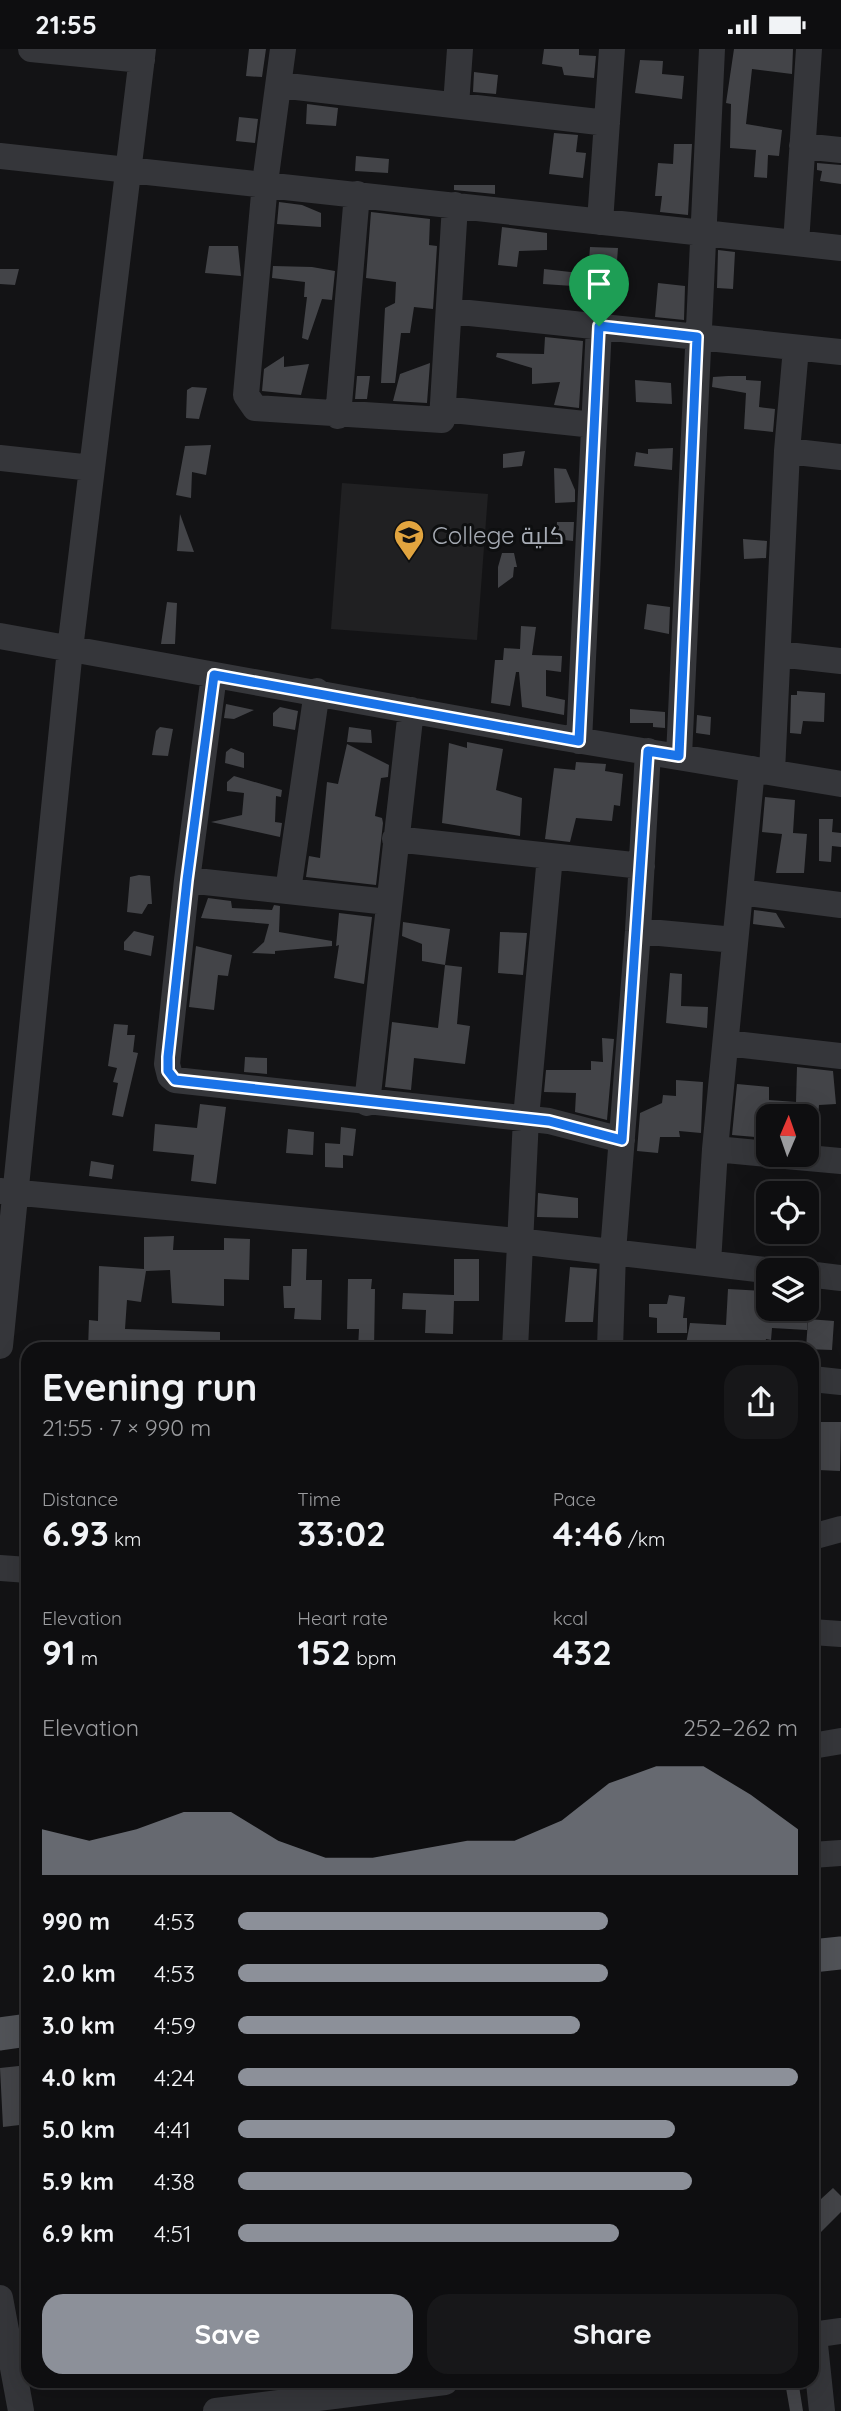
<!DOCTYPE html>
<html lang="en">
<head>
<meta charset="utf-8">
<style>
	:root { --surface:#0e0e10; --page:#171719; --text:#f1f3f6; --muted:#9b9c9f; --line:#2e2e30; --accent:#8c9099 }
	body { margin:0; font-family:Quicksand,Cairo,sans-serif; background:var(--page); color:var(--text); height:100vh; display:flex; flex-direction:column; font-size:26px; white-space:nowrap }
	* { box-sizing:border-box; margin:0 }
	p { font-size:23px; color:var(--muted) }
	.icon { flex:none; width:38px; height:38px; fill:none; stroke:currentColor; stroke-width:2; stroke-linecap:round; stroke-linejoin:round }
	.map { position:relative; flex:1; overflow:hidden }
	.sheet { position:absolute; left:21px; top:1293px; width:798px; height:1046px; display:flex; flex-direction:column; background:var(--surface); border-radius:21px; box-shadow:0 7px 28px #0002,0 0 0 2px var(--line) }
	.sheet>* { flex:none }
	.needle { width:46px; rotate:2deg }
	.controls { position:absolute; left:756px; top:1055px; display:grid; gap:14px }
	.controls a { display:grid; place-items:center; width:63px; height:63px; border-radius:14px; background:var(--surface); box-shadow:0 7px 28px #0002,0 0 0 2px var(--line); font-size:35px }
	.pin { position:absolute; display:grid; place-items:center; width:60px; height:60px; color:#fff; margin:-72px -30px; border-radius:50% 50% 50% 0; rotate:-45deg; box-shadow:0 0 7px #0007 }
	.pin .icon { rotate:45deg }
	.round { display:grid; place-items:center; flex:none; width:74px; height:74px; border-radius:21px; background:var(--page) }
	.overview { display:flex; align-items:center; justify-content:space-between; height:119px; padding:0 21px }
	h1 { font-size:38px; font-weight:700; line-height:52px }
	.figures { display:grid; grid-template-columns:repeat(3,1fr); gap:10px; height:119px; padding:7px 21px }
	.figures div { display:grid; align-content:center }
	.figures b { font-size:35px; font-weight:700 }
	.figures small { font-size:19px; font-weight:400 }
	.figures p { font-size:19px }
	.chart { height:196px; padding:14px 21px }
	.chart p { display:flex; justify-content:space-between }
	.chart svg { width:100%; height:126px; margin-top:7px; fill:var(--accent); opacity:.7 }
	.primary-button { display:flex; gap:14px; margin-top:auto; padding:14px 21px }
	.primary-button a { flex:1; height:80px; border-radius:21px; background:var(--accent); color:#fff; font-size:28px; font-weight:700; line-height:80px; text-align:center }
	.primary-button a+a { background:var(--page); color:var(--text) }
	ul { padding:0 21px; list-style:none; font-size:23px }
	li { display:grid; grid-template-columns:112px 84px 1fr; align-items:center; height:52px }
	li i { height:18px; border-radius:9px; background:var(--accent) }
	.status { display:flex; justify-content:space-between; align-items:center; height:49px; padding:0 35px; background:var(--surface); direction:ltr }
	.status svg { height:19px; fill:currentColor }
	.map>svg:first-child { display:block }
</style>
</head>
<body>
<div class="status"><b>21:55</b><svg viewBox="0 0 49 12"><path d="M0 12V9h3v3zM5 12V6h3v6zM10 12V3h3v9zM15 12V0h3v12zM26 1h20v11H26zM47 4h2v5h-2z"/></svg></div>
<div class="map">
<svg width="841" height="2362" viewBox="0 0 841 2362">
	<rect width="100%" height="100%" fill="#131315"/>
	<path fill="#202022" d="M342,434L488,445L477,591L331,580Z"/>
	<path fill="#434448" d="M249,0H266L262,28L246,27Z
		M544,0H579V6L596,7L594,29L564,26L562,18L542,15Z
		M734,0H793L792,25L752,20L746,75L782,81L779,107L768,106L767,129L754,128L756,101L730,99L731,55L726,54Z
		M640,11L663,12L662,25L684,27L682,50L635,44Z
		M474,23L498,26L496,45L473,43Z
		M307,55L338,59L336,77L306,75Z
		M239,68L258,70L255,94L236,92Z
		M554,84L578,86L576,103L586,104L583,129L549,125Z
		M674,95H692L688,166L660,163L662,147H655L658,114L673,115Z
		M356,107L389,110L388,124L355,122Z
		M817,114L841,116V135L820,132L822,122L817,121Z
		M454,136H495V145L454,141Z
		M279,153L302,156L321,164V178L277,175Z
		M371,163L430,170L429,196L437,197L433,260L414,258L410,284H401L395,334H381L385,259L395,254L396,233L366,229Z
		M502,178L547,184V201L519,202L517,218L498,216Z
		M209,197H238L241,227L205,224Z
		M590,198L618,199L613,263L586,260L588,238L543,235L544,220L588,225Z
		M718,201L735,203L733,240L717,239Z
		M273,217L312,218L335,222L332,251L322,250L308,291L302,289L307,248H304L305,233L272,229Z
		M0,220H19L15,236L0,235Z
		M658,234L685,237L684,271L655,268Z
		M545,288L583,292L579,359L554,356L560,333L532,335V319L496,308L497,304L544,305Z
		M284,307V318L309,315L301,346L262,342L264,320Z
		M430,314L427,354L393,352L400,325Z
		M357,327H370L367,350H355Z
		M728,327H746V331L761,332L759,358L775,360L773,383L744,380L746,344L712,338L713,328Z
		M635,331L671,334L672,355L636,353Z
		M192,338L207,339L199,370L186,369L187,341Z
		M211,396L206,426L192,423L191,449L176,446L185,397Z
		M673,399L672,421L634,417L636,403L648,405V400Z
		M525,402L522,417L503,419V405Z
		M554,419L566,420L575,441V453L555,454Z
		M180,465L194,503L177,502Z
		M557,473H574L573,492L556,490Z
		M743,490L767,492L766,509L744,510Z
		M502,504H514L517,518H514L513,528L498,539V518Z
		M167,553L177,554L175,595H161Z
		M647,555L670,558L669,585L644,580Z
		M521,577L536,578L532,606L562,607L561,623L546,621V647L565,651L564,666L522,658L519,623H516L510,657L491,654L495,611H503L504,599L520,600Z
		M797,642L825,644L824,673L803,672L801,685L790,684L791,646H797Z
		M226,655L254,661L234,670L224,669Z
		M280,658L298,662L295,681L273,677V664Z
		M630,660L665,663V679L653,678V674H630Z
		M697,666L711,668L710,686L696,684Z
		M160,678L173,680L168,707L152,706L156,682Z
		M349,678L371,681L372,694L347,693Z
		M467,693L503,700L496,741L522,749L520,787L442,774L449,694L467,699Z
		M347,695L389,716L388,728L381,729L375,767L382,769L383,774L376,836L306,828L309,807L320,809L327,733L338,735Z
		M231,699L244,704V719L225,714L226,703Z
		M576,713L606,715L605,722L623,725L620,757L614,756L612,772L576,769L570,793L545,790L554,719L575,721Z
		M234,727L282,741L281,748L276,747L275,773L282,774L280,788L211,773L242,766L244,744L227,742V733Z
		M765,748L795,751L793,784L807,785L804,824H776L782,785L762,783Z
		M819,770H833L832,783L841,784V798L832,797L831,813L819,812Z
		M139,826L150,827L152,855H148L142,865L127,863L130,828Z
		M208,849L231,852L232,859L272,861L274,856L280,857L279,883L332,892V897L275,902V905L252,904L264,893L269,875L201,869Z
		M754,861L776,864L785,879L753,875Z
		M339,864L372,868L364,935L334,929L339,896L336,897Z
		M403,873L450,880L445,916L422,912V895L402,887Z
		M134,882L154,887L151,907L124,901V893Z
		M500,883L527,884L523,926L498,924Z
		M196,897L232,906L228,927L218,926L214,961L189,958Z
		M445,916L462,918L457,975L470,977L465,1015L414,1009L411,1041L385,1038L392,973L438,979Z
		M670,924L682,925L681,957L708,958L707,979L666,974Z
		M114,975L128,976L127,986H135L133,1003L138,1004L123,1068L112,1066L118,1034L113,1033L117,1019L108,1017Z
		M602,989L614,990L607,1071L575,1063L576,1044L544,1043L546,1021H591V1012L603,1013Z
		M245,1008L267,1009V1025L244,1023Z
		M797,1018L833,1022L836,1055L819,1056L818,1068H768V1089L732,1086L737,1035L769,1038V1051L796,1053Z
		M676,1031L703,1033L701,1084L679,1082L680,1088H660L658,1104L637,1102L640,1064L662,1054L663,1046L676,1047Z
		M200,1055L226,1058L216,1135L191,1132L194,1106L153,1102L155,1075L197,1079Z
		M341,1078L356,1080L353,1107L343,1106V1119L325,1118V1094L340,1095Z
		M288,1080L314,1083L313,1106L286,1104Z
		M91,1112L114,1116L112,1130L89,1127Z
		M538,1144L578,1149V1169L537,1168Z
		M174,1187L173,1201H224V1189L250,1190L249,1231L224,1230V1257L172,1254L170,1221L146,1222L141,1253L127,1251L125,1280L220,1283V1300H88L89,1271L98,1272L99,1217L144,1220V1188Z
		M292,1200H307L306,1231H322L321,1271L294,1270L295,1259H284L283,1237H291Z
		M454,1210H479V1252H454L453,1285L425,1284L426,1261L402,1260L403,1244L454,1246Z
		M570,1218L597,1220L593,1273H565Z
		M348,1230H372L371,1240H375L374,1300H358L359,1280H347Z
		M728,1240L765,1242V1260H808L807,1281L772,1279L771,1291L766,1290L765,1296L721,1292L722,1299L685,1300L690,1274L726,1276Z
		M669,1246L685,1248L683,1269H687V1284H657V1269L649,1268V1255H667Z
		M808,1270L834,1272L832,1301L806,1300Z
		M812,1373H841L840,1422L818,1421L817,1414H812Z
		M28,2016V2075L3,2078L0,2019Z
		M833,2139L841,2147V2163L812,2192V2144L821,2150Z
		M799,2337L803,2362H790L786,2339Z"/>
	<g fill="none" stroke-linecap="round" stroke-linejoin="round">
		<path stroke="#35363a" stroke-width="26" d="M31,0L142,11
			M283,0L265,134L246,346L255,359L442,371L455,156
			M279,36L607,74
			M456,56L460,0
			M802,97L841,101
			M0,107L841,199
			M600,173L612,0
			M796,194L809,0
			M450,262L841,303
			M443,360L594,376
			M338,367L357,145
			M787,402L841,408
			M0,409L92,419
			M0,587L558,688L841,735
			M778,605L841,612
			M214,626L187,831L167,1015L170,1027L175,1031L549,1072L622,1091
			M579,692L599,277
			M679,707L712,0
			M752,720L715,1100L768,1105
			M772,723L787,402L796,299
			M395,790L642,817
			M187,831L388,853
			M288,842L317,642
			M740,843L841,856
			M638,882L735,891
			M726,994L841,1007
			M367,1054L411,661
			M775,1106L841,1112
			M0,1142L518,1192L774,1222
			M708,1214L715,1100
			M807,1225L841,1229
			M0,1297L70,600L143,0
			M515,1300L526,1069L550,807
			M610,1300L613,1203L638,882L648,702
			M812,1330L841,1333
			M812,1488L841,1480
			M0,1519L28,1521
			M812,1583L841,1585
			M812,1697L841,1692
			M812,1806L841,1804
			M0,2249L21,2362
			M812,2286L841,2282
			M814,2286L822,2362
			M216,2362L445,2333"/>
		<path stroke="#515358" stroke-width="33" d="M812,1907L841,1904
			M0,1985L28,1981"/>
	</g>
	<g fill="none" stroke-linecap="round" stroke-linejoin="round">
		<g stroke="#fff" stroke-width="14">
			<path id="route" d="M599,277L697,288L679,707L648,702L622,1091L549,1072L175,1031L168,1022V1008L187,831L214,626L579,692Z"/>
		</g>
		<use href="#route" stroke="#1a73e8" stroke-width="9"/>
	</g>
	<defs>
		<g id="school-pin" transform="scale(1.575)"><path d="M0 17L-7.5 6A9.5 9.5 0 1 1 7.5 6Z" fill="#e1a43f" stroke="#0e0f10"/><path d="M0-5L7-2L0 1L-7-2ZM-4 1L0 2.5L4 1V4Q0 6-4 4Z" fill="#111"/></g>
	</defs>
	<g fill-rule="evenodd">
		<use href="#school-pin" x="409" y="486"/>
	</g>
	<g text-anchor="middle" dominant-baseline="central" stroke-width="6" stroke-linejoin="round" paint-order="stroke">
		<g font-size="24" fill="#a6abb4" stroke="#0e0f10" text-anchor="start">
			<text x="432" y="486">College كلية</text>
		</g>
	</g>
</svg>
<div class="controls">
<a><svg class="needle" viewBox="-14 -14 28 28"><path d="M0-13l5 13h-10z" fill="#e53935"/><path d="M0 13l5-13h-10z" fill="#9b9c9f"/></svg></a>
<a><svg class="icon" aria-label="locate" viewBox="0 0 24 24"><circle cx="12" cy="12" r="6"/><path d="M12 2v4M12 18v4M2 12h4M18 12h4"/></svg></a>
<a><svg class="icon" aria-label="layers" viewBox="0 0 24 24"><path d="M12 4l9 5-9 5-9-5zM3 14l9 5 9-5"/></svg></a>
</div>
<div class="pin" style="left:599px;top:277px;background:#1e9e55"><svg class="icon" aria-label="arrive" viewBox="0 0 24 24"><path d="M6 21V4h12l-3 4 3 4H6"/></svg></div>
<section class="sheet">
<div class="overview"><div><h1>Evening run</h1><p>21:55 · 7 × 990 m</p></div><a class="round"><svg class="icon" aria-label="share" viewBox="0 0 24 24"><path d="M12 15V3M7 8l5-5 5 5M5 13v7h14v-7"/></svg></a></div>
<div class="figures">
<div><p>Distance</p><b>6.93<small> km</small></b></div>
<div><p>Time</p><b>33:02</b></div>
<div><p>Pace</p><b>4:46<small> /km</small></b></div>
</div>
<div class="figures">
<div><p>Elevation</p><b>91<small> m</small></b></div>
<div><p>Heart rate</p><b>152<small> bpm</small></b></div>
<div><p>kcal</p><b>432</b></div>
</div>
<div class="chart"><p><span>Elevation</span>252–262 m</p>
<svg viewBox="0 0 160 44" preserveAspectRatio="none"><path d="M0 44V28L10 32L20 28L30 22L40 22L50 32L60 38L70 38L80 35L90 32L100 32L110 25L120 12L130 6L140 6L150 16L160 28V44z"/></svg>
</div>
<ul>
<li><b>990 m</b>4:53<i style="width:66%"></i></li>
<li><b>2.0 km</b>4:53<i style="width:66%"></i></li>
<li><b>3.0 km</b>4:59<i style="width:61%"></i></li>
<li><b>4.0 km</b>4:24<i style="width:100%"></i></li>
<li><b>5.0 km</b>4:41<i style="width:78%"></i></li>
<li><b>5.9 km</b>4:38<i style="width:81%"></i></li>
<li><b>6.9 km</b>4:51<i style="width:68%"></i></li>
</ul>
<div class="primary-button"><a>Save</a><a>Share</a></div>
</section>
</div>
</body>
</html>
